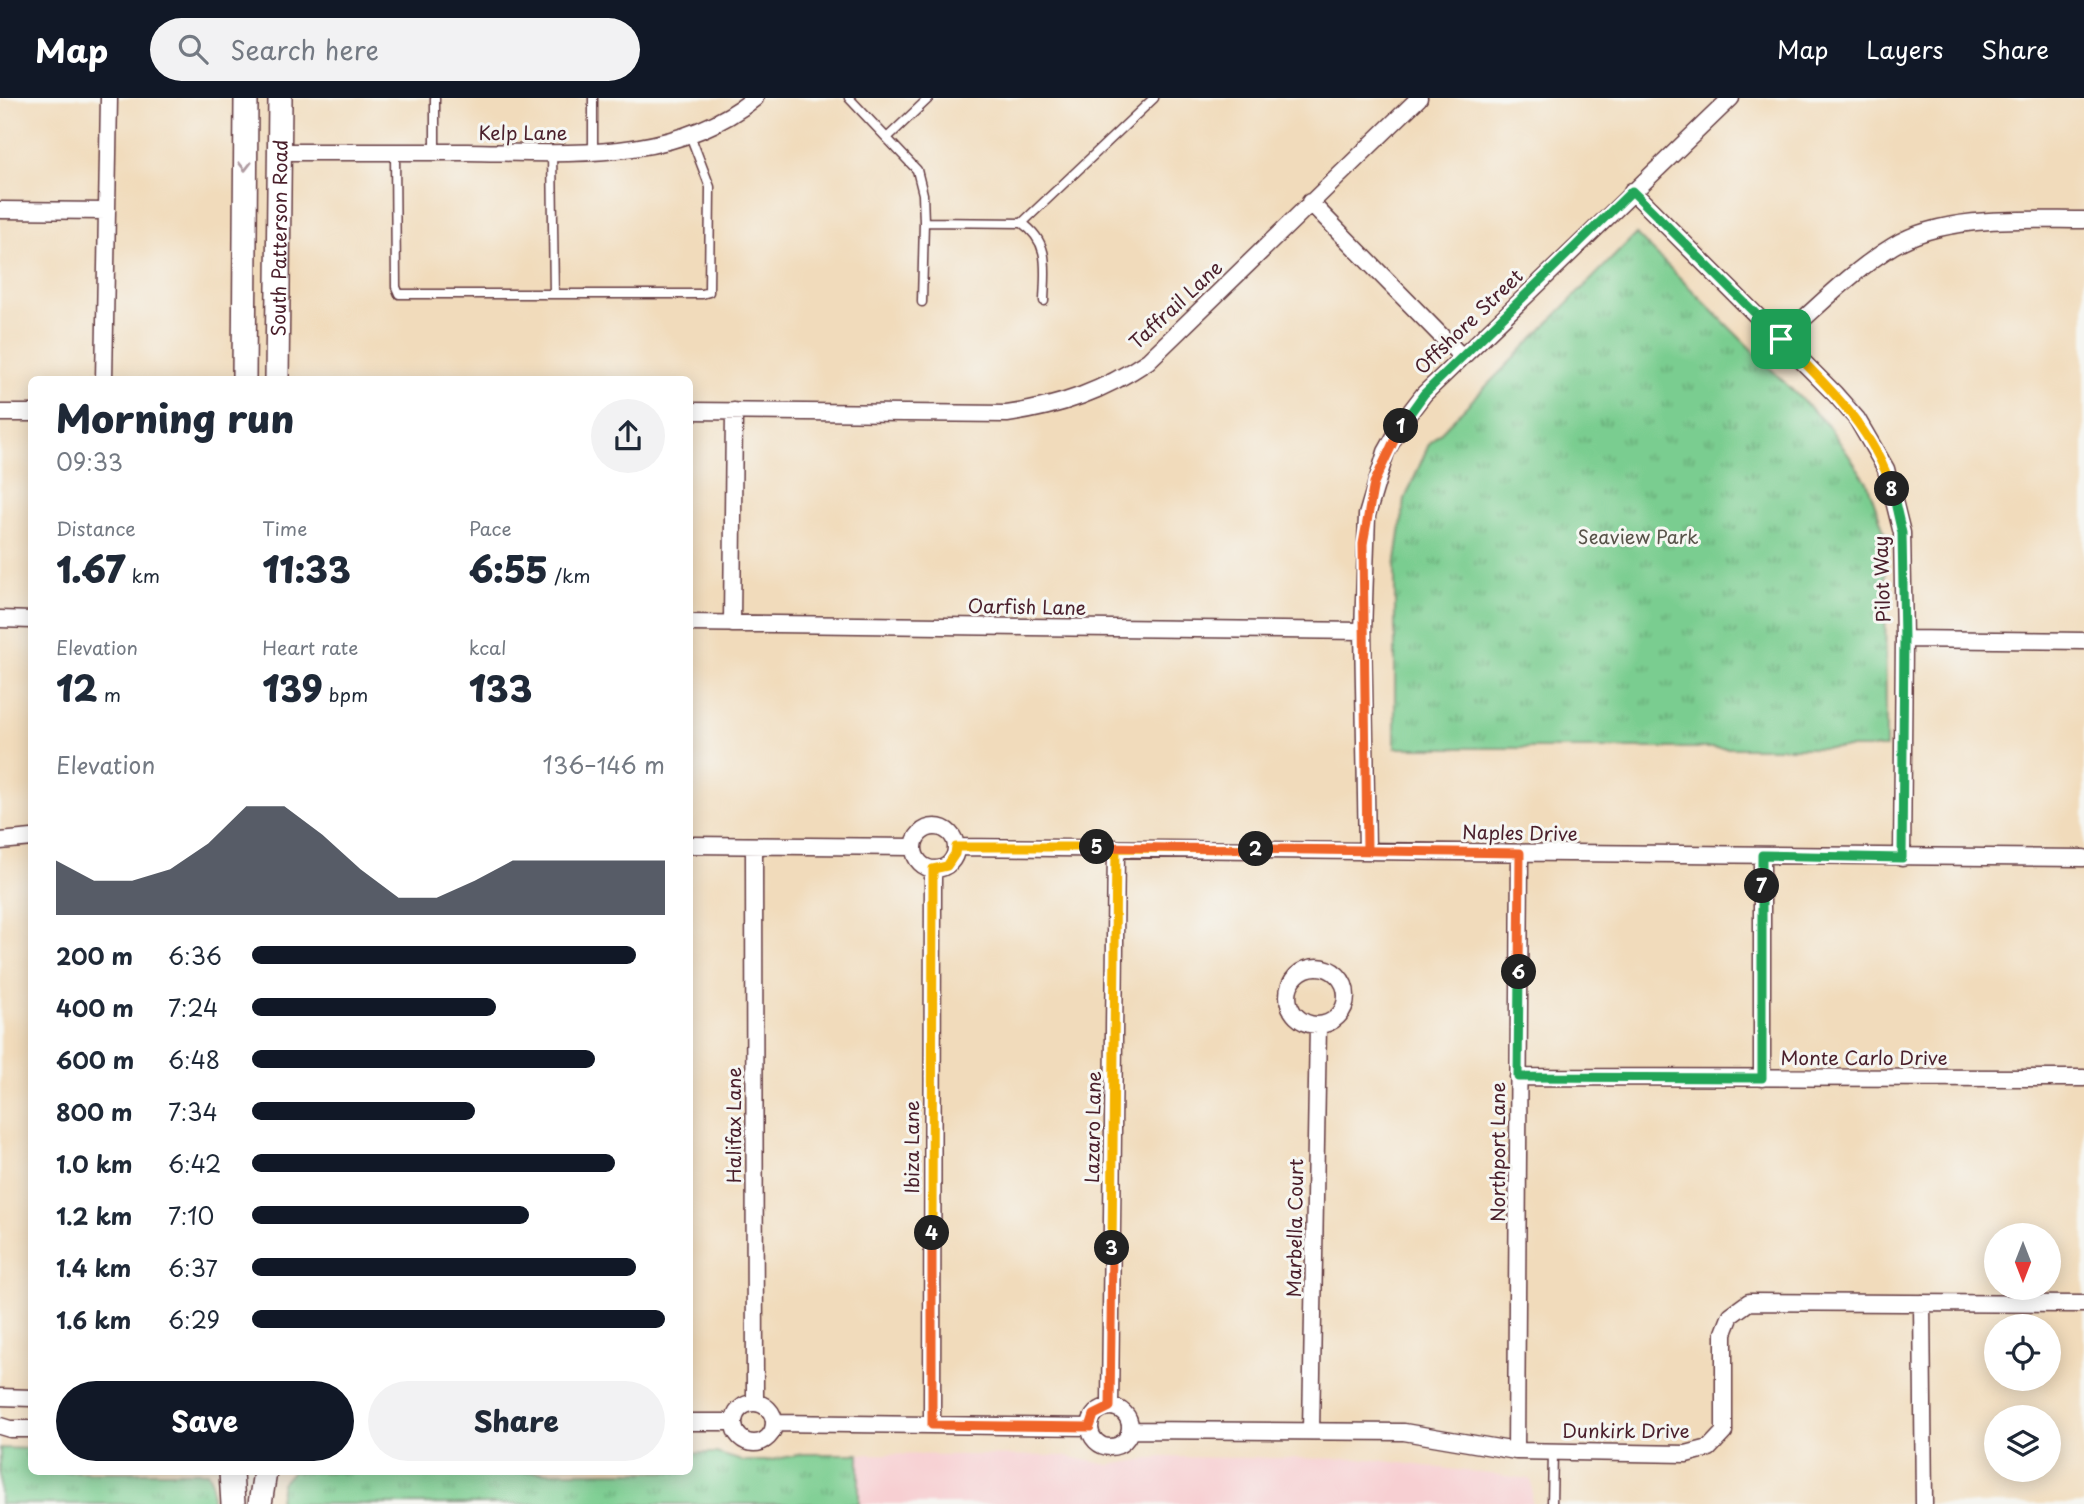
<!DOCTYPE html>
<html lang="en">
<head>
<meta charset="utf-8">
<style>
	:root { --surface:#fff; --page:#f2f2f3; --text:#1f2937; --muted:#747a83; --accent:#111827 }
	body { margin:0; font-family:"Playpen Sans",sans-serif; background:var(--page); color:var(--text); height:100vh; display:flex; flex-direction:column; font-size:26px; white-space:nowrap }
	* { box-sizing:border-box; margin:0 }
	p { font-size:23px; color:var(--muted) }
	.icon { flex:none; width:38px; height:38px; fill:none; stroke:currentColor; stroke-width:2; stroke-linecap:round; stroke-linejoin:round }
	.map { position:relative; flex:1; overflow:hidden }
	.side { position:absolute; left:28px; top:278px; width:665px; height:1099px; display:flex; flex-direction:column; background:var(--surface); border-radius:10px; box-shadow:0 4px 18px #0003 }
	.side>* { flex:none }
	.needle { width:46px; rotate:180deg }
	.fabs { position:absolute; left:1984px; top:1125px; display:grid; gap:14px }
	.fabs a { display:grid; place-items:center; width:77px; height:77px; border-radius:50%; background:var(--surface); box-shadow:0 4px 18px #0003; font-size:35px }
	.pin { position:absolute; display:grid; place-items:center; width:60px; height:60px; color:#fff; margin:-30px; border-radius:14px; box-shadow:0 4px 10px #0006 }
	.km { position:absolute; width:35px; height:35px; margin:-18px; border-radius:50%; background:#222; color:#fff; font-size:19px; line-height:35px; text-align:center }
	.round { display:grid; place-items:center; flex:none; width:74px; height:74px; border-radius:37px; background:var(--page) }
	.summary { display:flex; align-items:center; justify-content:space-between; height:119px; padding:0 28px }
	h1 { font-size:38px; font-weight:800; line-height:52px }
	.metrics { display:grid; grid-template-columns:repeat(3,1fr); gap:10px; height:119px; padding:7px 28px }
	.metrics div { display:grid; align-content:center }
	.metrics b { font-size:35px; font-weight:800 }
	.metrics small { font-size:19px; font-weight:400 }
	.metrics p { font-size:19px }
	.chart { height:196px; padding:14px 28px }
	.chart p { display:flex; justify-content:space-between }
	.chart svg { width:100%; height:126px; margin-top:7px; fill:var(--accent); opacity:.7 }
	.button { display:flex; gap:14px; margin-top:auto; padding:14px 28px }
	.button a { flex:1; height:80px; border-radius:42px; background:var(--accent); color:#fff; font-size:28px; font-weight:800; line-height:80px; text-align:center }
	.button a+a { background:var(--page); color:var(--text) }
	ul { padding:0 28px; list-style:none; font-size:23px }
	li { display:grid; grid-template-columns:112px 84px 1fr; align-items:center; height:52px }
	li i { height:18px; border-radius:9px; background:var(--accent) }
	header { display:flex; align-items:center; gap:42px; box-sizing:border-box; height:98px; padding:0 35px; background:var(--accent); color:#fff }
	header strong { font-size:33px }
	nav { display:flex; gap:38px; margin-inline-start:auto; font-size:24px }
	.search { width:490px; height:63px; background:var(--page); display:flex; align-items:center; gap:18px; box-sizing:border-box; padding:0 24px; border-radius:38px; color:var(--muted); font-size:26px }
	.map>svg:first-child { display:block }
</style>
</head>
<body>
<header>
<strong>Map</strong>
<div class="search"><svg class="icon" aria-label="search" viewBox="0 0 24 24"><circle cx="10" cy="10" r="6"/><path d="M15 15l6 6"/></svg>Search here</div>
<nav><a>Map</a><a>Layers</a><a>Share</a></nav>
</header>
<div class="map">
<svg width="2084" height="1406" viewBox="0 0 2084 1406">
	<defs>
		<pattern id="grass-tufts" width="24" height="20" patternUnits="userSpaceOnUse" patternTransform="scale(1.75)"><rect width="24" height="20" fill="#7acd90"/><path d="M3 7l-1-3M5 7V3M7 7l1-3M15 17l-1-3M17 17v-4M19 17l1-3" fill="none" stroke="#66a676"/></pattern>
	</defs>
	<rect width="100%" height="100%" fill="#f6f6f2"/>
	<filter id="ink" filterUnits="userSpaceOnUse"><feTurbulence type="fractalNoise" baseFrequency=".0143" numOctaves="2"/><feDisplacementMap in="SourceGraphic" scale="14" xChannelSelector="R" yChannelSelector="G"/><feConvolveMatrix kernelMatrix="1 2 1 2 8 2 1 2 1" color-interpolation-filters="sRGB"/></filter>
	<filter id="wash" filterUnits="userSpaceOnUse"><feTurbulence type="fractalNoise" baseFrequency=".00686" numOctaves="4" result="noise"/><feDisplacementMap in="SourceGraphic" scale="28" xChannelSelector="R" yChannelSelector="G"/><feGaussianBlur stdDeviation="1.57" result="paint"/><feColorMatrix in="noise" values="0 0 0 0 0 0 0 0 0 0 0 0 0 0 0 0 0 1.4 0 .05"/><feComposite in="paint" operator="in"/></filter>
	<g filter="url(#wash)">
		<rect width="100%" height="100%" fill="#f1dbbb"/>
		<path fill="#f7cfd2" d="M859,1356L1066,1358L1109,1367L1160,1359L1370,1361L1529,1381L1532,1384V1406H859Z"/>
		<path fill="url(#grass-tufts)" stroke="#62765e" stroke-width="2" d="M1636,136L1829,329L1867,384L1885,436L1886,650H1395V469L1405,401L1429,346Z
			M0,1350L31,1351L32,1374H207L212,1384V1406H0Z
			M690,1355H716L742,1363H766L803,1356H859V1406H278L282,1385L292,1374H690Z"/>
	</g>
	<g filter="url(#ink)">
		<g fill="none" stroke-linecap="round" stroke-linejoin="round">
			<g stroke="#633b41" stroke-width="11">
				<path id="lane" d="M593,0V54
					M849,0L917,72L923,96L924,124L1022,125L1154,0
					M888,39L929,0
					M395,54L396,189L399,196H702L709,194L710,89L690,37
					M435,54V0
					M552,55L554,196
					M1022,125C1051,145 1045,171 1044,203
					M922,204L924,124
					M1552,1406L1553,1354"/>
			</g>
			<g stroke="#633b41" stroke-width="19">
				<path id="street" d="M280,54C342,54 405,54 467,54C566,55 673,66 755,0
					M1632,93L1835,296L1857,321L1886,371L1902,435L1904,541L1902,760
					M1310,104L1461,258
					M0,112L107,113
					M1781,241C1817,210 1852,173 1893,148C1945,116 2026,122 2084,122
					M104,282L109,0
					M690,313L1007,316C1061,308 1103,293 1148,263L1419,0
					M0,315H32
					M0,521L32,522
					M690,525L1363,533
					M732,526L734,313
					M1904,541L2084,543
					M914 750a21 21 0 1 1 42 0a21 21 0 1 1-42 0Z
					M0,743L32,740
					M690,747L914,749
					M956,749L2084,760
					M754,750L755,1305
					M1367,752L1363,533L1367,417L1386,354L1404,322L1424,296L1731,0
					M1288 898a29 29 0 1 1 58 0a29 29 0 1 1-58 0Z
					M1518,979L2084,980
					M1762,980V757
					M1922,1205L1924,1406
					M0,1299L32,1300
					M734 1325a20 20 0 1 1 40 0a20 20 0 1 1-40 0Z
					M1110,1309L1116,750
					M1090 1329a20 20 0 1 1 40 0a20 20 0 1 1-40 0Z
					M690,1324H734
					M774,1325L1090,1329
					M932,1327L933,771
					M0,1328L10,1331H32
					M1130,1332L1404,1334L1516,1353L1686,1356L1709,1350L1724,1334V1235L1731,1217L1749,1204L2084,1206
					M1311,1333L1318,927
					M1516,1353L1520,756"/>
			</g>
			<g stroke="#633b41" stroke-width="26">
				<g id="secondary">
					<path d="M244,282L246,0"/>
					<path id="s1" d="M277,282L280,0"/>
					<path d="M231,1374L233,1406"/>
					<path d="M260,1406L265,1374"/>
				</g>
			</g>
			<use href="#lane" stroke="#fff" stroke-width="8"/>
			<use href="#street" stroke="#fff" stroke-width="16"/>
			<use href="#secondary" stroke="#fff" stroke-width="23"/>
		</g>
		<defs><path id="oneway-chevron" d="M-2-3.5L2.5 0L-2 3.5" fill="none" stroke-width="1.6" stroke-linecap="round" stroke-linejoin="round" transform="scale(1.75)"/></defs>
		<use stroke="#ae9aa0" href="#oneway-chevron" transform="translate(245 68) rotate(90)"/>
	</g>
	<g fill="none" stroke-linecap="round" stroke-linejoin="round" filter="url(#ink)">
		<g stroke="#fff" stroke-width="14">
			<path id="split-1" d="M1401,328L1424,296L1632,93L1781,241"/>
		</g>
		<g stroke="#fff" stroke-width="14">
			<path id="split-2" d="M1256,751L1367,752L1363,446L1374,385L1401,328"/>
		</g>
		<g stroke="#fff" stroke-width="14">
			<path id="split-3" d="M1112,1150L1116,750L1256,751"/>
		</g>
		<g stroke="#fff" stroke-width="14">
			<path id="split-4" d="M932,1135V1327L1090,1329L1094,1317L1110,1309L1112,1150"/>
		</g>
		<g stroke="#fff" stroke-width="14">
			<path id="split-5" d="M932,1135L933,771L947,768L955,756L956,749H1097"/>
		</g>
		<g stroke="#fff" stroke-width="14">
			<path id="split-6" d="M1097,749L1520,755L1519,874"/>
		</g>
		<g stroke="#fff" stroke-width="14">
			<path id="split-7" d="M1519,874L1518,979L1762,980V788"/>
		</g>
		<g stroke="#fff" stroke-width="14">
			<path id="split-8" d="M1762,788V757L1902,760L1904,541L1902,435L1892,391"/>
		</g>
		<g stroke="#fff" stroke-width="14">
			<path id="split-9" d="M1781,241C1826,287 1872,328 1892,391"/>
		</g>
		<use href="#split-1" stroke="#22a559" stroke-width="9"/>
		<use href="#split-2" stroke="#f0652b" stroke-width="9"/>
		<use href="#split-3" stroke="#f5b400" stroke-width="9"/>
		<use href="#split-4" stroke="#f0652b" stroke-width="9"/>
		<use href="#split-5" stroke="#f5b400" stroke-width="9"/>
		<use href="#split-6" stroke="#f0652b" stroke-width="9"/>
		<use href="#split-7" stroke="#22a559" stroke-width="9"/>
		<use href="#split-8" stroke="#22a559" stroke-width="9"/>
		<use href="#split-9" stroke="#f5b400" stroke-width="9"/>
	</g>
	<g text-anchor="middle" dominant-baseline="central" stroke-width="6" stroke-linejoin="round" paint-order="stroke">
		<g font-size="19" fill="#4a1f2b" stroke="#f6f6f2">
			<text x="523" y="34">Kelp Lane</text>
			<text stroke="none"><textPath href="#s1" startOffset="142">South Patterson Road</textPath></text>
			<text transform="translate(1175 206) rotate(-43)">Taffrail Lane</text>
			<text transform="translate(1468 223) rotate(-44)">Offshore Street</text>
			<text transform="translate(1881 481) rotate(-92)">Pilot Way</text>
			<text transform="translate(1027 508) rotate(1)">Oarfish Lane</text>
			<text transform="translate(1520 734) rotate(1)">Naples Drive</text>
			<text x="1864" y="959">Monte Carlo Drive</text>
			<text transform="translate(733 1027) rotate(-90)">Halifax Lane</text>
			<text transform="translate(1092 1029) rotate(-89)">Lazaro Lane</text>
			<text transform="translate(911 1049) rotate(-90)">Ibiza Lane</text>
			<text transform="translate(1497 1054) rotate(-90)">Northport Lane</text>
			<text transform="translate(1294 1130) rotate(-89)">Marbella Court</text>
			<text x="1626" y="1332">Dunkirk Drive</text>
		</g>
		<g font-size="19" fill="#585349" stroke="#f6f6f2">
			<text x="1638" y="438">Seaview Park</text>
		</g>
	</g>
</svg>
<div class="fabs">
<a><svg class="needle" viewBox="-14 -14 28 28"><path d="M0-13l5 13h-10z" fill="#e53935"/><path d="M0 13l5-13h-10z" fill="#747a83"/></svg></a>
<a><svg class="icon" aria-label="locate" viewBox="0 0 24 24"><circle cx="12" cy="12" r="6"/><path d="M12 2v4M12 18v4M2 12h4M18 12h4"/></svg></a>
<a><svg class="icon" aria-label="layers" viewBox="0 0 24 24"><path d="M12 4l9 5-9 5-9-5zM3 14l9 5 9-5"/></svg></a>
</div>
<div class="pin" style="left:1781px;top:241px;background:#1e9e55"><svg class="icon" aria-label="arrive" viewBox="0 0 24 24"><path d="M6 21V4h12l-3 4 3 4H6"/></svg></div>
<b class="km" style="left:1401px;top:328px">1</b>
<b class="km" style="left:1256px;top:751px">2</b>
<b class="km" style="left:1112px;top:1150px">3</b>
<b class="km" style="left:932px;top:1135px">4</b>
<b class="km" style="left:1097px;top:749px">5</b>
<b class="km" style="left:1519px;top:874px">6</b>
<b class="km" style="left:1762px;top:788px">7</b>
<b class="km" style="left:1892px;top:391px">8</b>
<section class="side">
<div class="summary"><div><h1>Morning run</h1><p>09:33</p></div><a class="round"><svg class="icon" aria-label="share" viewBox="0 0 24 24"><path d="M12 15V3M7 8l5-5 5 5M5 13v7h14v-7"/></svg></a></div>
<div class="metrics">
<div><p>Distance</p><b>1.67<small> km</small></b></div>
<div><p>Time</p><b>11:33</b></div>
<div><p>Pace</p><b>6:55<small> /km</small></b></div>
</div>
<div class="metrics">
<div><p>Elevation</p><b>12<small> m</small></b></div>
<div><p>Heart rate</p><b>139<small> bpm</small></b></div>
<div><p>kcal</p><b>133</b></div>
</div>
<div class="chart"><p><span>Elevation</span>136–146 m</p>
<svg viewBox="0 0 160 44" preserveAspectRatio="none"><path d="M0 44V25L10 32L20 32L30 28L40 19L50 6L60 6L70 16L80 28L90 38L100 38L110 32L120 25L130 25L140 25L150 25L160 25V44z"/></svg>
</div>
<ul>
<li><b>200 m</b>6:36<i style="width:93%"></i></li>
<li><b>400 m</b>7:24<i style="width:59%"></i></li>
<li><b>600 m</b>6:48<i style="width:83%"></i></li>
<li><b>800 m</b>7:34<i style="width:54%"></i></li>
<li><b>1.0 km</b>6:42<i style="width:88%"></i></li>
<li><b>1.2 km</b>7:10<i style="width:67%"></i></li>
<li><b>1.4 km</b>6:37<i style="width:93%"></i></li>
<li><b>1.6 km</b>6:29<i style="width:100%"></i></li>
</ul>
<div class="button"><a>Save</a><a>Share</a></div>
</section>
</div>
</body>
</html>
